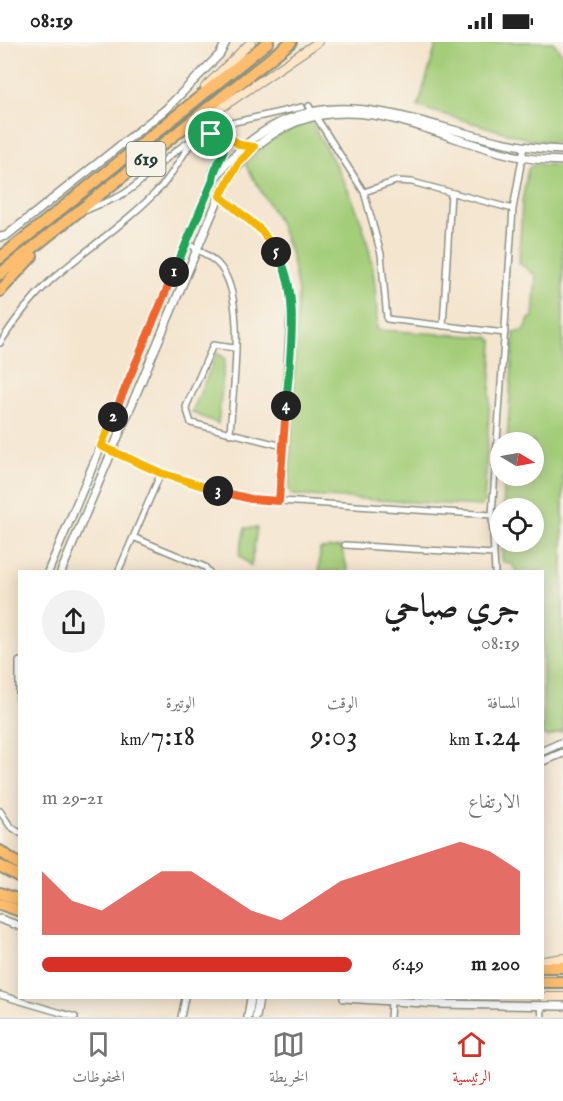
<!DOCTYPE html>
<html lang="ar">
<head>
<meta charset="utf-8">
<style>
	:root { --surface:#fff; --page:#f2f2f2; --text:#222; --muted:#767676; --line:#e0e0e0; --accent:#d93025 }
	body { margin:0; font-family:"IM FELL English",Amiri,serif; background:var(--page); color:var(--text); direction:rtl; height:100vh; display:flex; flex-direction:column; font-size:22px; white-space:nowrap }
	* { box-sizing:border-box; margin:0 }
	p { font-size:20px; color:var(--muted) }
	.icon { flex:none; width:33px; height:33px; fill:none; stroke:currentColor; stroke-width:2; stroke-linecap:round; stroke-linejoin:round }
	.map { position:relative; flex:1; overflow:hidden; direction:ltr }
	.panel { position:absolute; left:18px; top:528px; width:526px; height:429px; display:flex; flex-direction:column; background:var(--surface); border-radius:0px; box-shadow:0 3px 15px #0003; direction:rtl }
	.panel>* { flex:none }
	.needle { width:39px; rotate:100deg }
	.tools { position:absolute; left:490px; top:390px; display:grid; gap:12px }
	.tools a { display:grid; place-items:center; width:54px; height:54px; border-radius:50%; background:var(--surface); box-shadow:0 3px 15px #0003; font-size:30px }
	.pin { position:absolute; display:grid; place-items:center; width:51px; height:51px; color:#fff; margin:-26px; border:3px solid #fff; border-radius:50%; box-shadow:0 2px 6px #0007 }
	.km { position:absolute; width:30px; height:30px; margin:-15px; border-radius:50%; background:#222; color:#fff; font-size:16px; line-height:30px; text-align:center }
	.round { display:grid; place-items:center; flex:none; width:63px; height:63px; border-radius:32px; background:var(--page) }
	.head { display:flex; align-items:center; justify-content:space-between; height:102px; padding:0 24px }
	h1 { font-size:33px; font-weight:600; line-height:45px }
	.figures { display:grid; grid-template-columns:repeat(3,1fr); gap:9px; height:102px; padding:6px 24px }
	.figures div { display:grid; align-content:center }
	.figures b { font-size:30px; font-weight:600 }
	.figures small { font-size:16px; font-weight:400 }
	.figures p { font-size:16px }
	.chart { height:168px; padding:12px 24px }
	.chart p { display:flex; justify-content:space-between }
	.chart svg { width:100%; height:108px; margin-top:6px; fill:var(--accent); opacity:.7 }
	ul { padding:0 24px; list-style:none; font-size:20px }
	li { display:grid; grid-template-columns:96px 72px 1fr; align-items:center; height:45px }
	li i { height:15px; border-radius:8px; background:var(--accent) }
	.status { display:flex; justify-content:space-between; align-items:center; height:42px; padding:0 30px; background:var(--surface); direction:ltr }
	.status svg { height:16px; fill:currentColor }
	.tab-bar { display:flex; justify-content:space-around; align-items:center; height:84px; border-top:2px solid var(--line); background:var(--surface); font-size:16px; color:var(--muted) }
	.tab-bar a { display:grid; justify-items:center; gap:3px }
	.tab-bar .active { color:var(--accent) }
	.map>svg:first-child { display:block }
</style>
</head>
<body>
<div class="status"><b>08:19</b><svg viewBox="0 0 49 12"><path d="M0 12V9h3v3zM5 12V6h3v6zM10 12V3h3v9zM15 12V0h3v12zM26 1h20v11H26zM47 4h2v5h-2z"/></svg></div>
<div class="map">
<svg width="563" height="975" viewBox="0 0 563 975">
	<rect width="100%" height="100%" fill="#f7f3e8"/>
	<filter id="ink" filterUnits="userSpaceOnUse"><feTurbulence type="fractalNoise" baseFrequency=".0167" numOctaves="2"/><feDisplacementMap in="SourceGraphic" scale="12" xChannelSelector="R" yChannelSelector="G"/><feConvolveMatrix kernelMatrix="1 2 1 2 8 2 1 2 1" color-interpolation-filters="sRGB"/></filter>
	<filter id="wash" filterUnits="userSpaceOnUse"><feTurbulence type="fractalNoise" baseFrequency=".008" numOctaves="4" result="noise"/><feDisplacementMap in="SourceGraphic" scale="24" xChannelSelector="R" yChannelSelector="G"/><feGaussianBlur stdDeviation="1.35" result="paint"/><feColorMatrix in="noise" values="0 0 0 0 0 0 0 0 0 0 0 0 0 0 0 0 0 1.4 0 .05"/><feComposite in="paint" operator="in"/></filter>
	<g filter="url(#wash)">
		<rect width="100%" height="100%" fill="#f4e5cf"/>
		<path fill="#a4cd79" stroke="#628556" stroke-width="1.5" d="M437,0H553L563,13V101L531,98L418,65Z
			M307,80L312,82C355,155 378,200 377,288L489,295L493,299L484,461L481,464L292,453L289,448L298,250L291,212L278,178L245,122L269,98Z
			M535,122L563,124V689L548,695L543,692V530L516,529L512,522L502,519V500H534V466H503L505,434H534V400H507L514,291L525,288L529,277L533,275L536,234L519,221L522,160L528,127Z
			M217,311L225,316L218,382L192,370Z
			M245,486H257L251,524L239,513Z
			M341,505L348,529H319L320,507Z"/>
	</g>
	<g filter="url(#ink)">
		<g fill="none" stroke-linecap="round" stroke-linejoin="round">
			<g stroke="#8a9182" stroke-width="8">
				<path id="minor" d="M309,64L364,150L381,212L387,277L505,291
					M213,92L222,96L225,104L213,129V138
					M364,150L396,139L412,140L513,167
					M220,154L262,188L282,220L291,258L279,459
					M87,168C99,162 114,158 125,151C155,132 183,90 222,90L240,103L248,105
					M186,200C196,207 209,213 217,221C249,252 232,350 230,392
					M443,284L451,151
					M0,301C14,279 30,258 49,240C85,208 127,181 161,145C175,130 190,97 204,87L302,65
					M234,306L213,303L186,365L191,381L283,404
					M101,404L161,431L251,457L492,473
					M133,495L205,525L209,530
					M345,503L494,512
					M118,530L161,431
					M495,530L492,473L513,167L524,105
					M0,769L10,784L20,791
					M0,953L75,975
					M541,964L542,975
					M181,975L185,956
					M390,975L391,960"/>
			</g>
			<g stroke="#8a9182" stroke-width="10">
				<path id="tertiary" d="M0,195L6,194L166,67L220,12L226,0
					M48,530L213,138C320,0 429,104 563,108
					M61,530L223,146C242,116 262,94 296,80C373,50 447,102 522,115C535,118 549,118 563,119
					M20,620V658
					M543,709L563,700
					M543,719L563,711
					M0,877L20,884
					M344,956L440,962L563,964
					M248,975L251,956
					M256,975L259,956"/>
			</g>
			<g stroke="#8a9182" stroke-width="10">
				<path id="secondary" d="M205,45L251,0
					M190,87L318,0
					M543,919L563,916
					M543,955H563"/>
			</g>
			<g stroke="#8a9182" stroke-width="14">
				<path id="motorway" d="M0,216L268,0
					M0,232L291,0
					M0,249L32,214
					M0,809L20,823
					M0,824L20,835
					M0,851L20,858
					M0,862L20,869
					M543,925H563
					M543,940H563"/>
			</g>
			<use href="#minor" stroke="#fff" stroke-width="5"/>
			<use href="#tertiary" stroke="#fff" stroke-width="7"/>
			<use href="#secondary" stroke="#fee5c5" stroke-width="8"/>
			<use href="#motorway" stroke="#fcbd6e" stroke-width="10"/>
		</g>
	</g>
	<g fill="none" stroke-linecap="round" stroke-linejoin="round" filter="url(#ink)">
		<g stroke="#fff" stroke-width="12">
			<path id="split-1" d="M174,230L213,138C213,124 230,109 222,96L211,92"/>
		</g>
		<g stroke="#fff" stroke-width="12">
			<path id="split-2" d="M113,375L174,230"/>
		</g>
		<g stroke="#fff" stroke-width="12">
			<path id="split-3" d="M113,375L101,404L161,431L218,449"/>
		</g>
		<g stroke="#fff" stroke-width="12">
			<path id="split-4" d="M218,449L251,457L279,459L286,364"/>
		</g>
		<g stroke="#fff" stroke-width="12">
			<path id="split-5" d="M276,210C302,249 289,319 286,364"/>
		</g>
		<g stroke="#fff" stroke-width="12">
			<path id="split-6" d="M211,92L222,90L240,103L254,105L238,122L220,154L261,188L276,210"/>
		</g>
		<use href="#split-1" stroke="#22a559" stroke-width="8"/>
		<use href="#split-2" stroke="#f0652b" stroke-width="8"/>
		<use href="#split-3" stroke="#f5b400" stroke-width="8"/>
		<use href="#split-4" stroke="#f0652b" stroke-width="8"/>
		<use href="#split-5" stroke="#22a559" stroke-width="8"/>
		<use href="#split-6" stroke="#f5b400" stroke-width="8"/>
	</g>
	<g text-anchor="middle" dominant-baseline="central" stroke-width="6" stroke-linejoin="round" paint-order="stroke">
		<rect fill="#f7f3e8" stroke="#60746a" stroke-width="1.5" x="126.5" y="100" width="39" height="34" rx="4.5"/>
		<g font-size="20" font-weight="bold" fill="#1f3d34">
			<text x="146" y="117">619</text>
		</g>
	</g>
</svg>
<div class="tools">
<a><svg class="needle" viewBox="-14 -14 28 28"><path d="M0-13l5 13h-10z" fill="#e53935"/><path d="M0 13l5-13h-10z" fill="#767676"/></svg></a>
<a><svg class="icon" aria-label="locate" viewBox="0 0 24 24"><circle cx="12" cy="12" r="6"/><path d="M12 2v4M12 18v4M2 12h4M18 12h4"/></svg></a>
</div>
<div class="pin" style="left:211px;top:92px;background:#1e9e55"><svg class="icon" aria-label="arrive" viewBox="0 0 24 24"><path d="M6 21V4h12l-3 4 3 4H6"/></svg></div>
<b class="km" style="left:174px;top:230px">1</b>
<b class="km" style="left:113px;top:375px">2</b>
<b class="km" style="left:218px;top:449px">3</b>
<b class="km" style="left:286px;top:364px">4</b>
<b class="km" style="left:276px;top:210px">5</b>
<section class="panel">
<div class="head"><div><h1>جري صباحي</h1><p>08:19</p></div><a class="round"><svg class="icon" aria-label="share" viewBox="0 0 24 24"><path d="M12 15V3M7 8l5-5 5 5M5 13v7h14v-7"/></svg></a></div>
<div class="figures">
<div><p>المسافة</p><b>1.24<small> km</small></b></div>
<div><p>الوقت</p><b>9:03</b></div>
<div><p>الوتيرة</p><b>7:18<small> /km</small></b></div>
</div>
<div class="chart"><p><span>الارتفاع</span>21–29 m</p>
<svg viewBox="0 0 160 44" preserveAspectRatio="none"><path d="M0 44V18L10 30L20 34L30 26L40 18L50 18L60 26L70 34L80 38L90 30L100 22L110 18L120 14L130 10L140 6L150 10L160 18V44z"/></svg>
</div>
<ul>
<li><b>200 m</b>6:49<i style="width:100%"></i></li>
</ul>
</section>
</div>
<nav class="tab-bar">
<a class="active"><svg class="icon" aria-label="home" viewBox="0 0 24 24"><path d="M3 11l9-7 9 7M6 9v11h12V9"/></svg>الرئيسية</a>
<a><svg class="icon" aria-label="map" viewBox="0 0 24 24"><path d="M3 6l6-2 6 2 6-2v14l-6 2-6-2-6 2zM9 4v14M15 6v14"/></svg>الخريطة</a>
<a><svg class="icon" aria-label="saved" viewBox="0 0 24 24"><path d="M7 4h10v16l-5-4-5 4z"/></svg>المحفوظات</a>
</nav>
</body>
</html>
